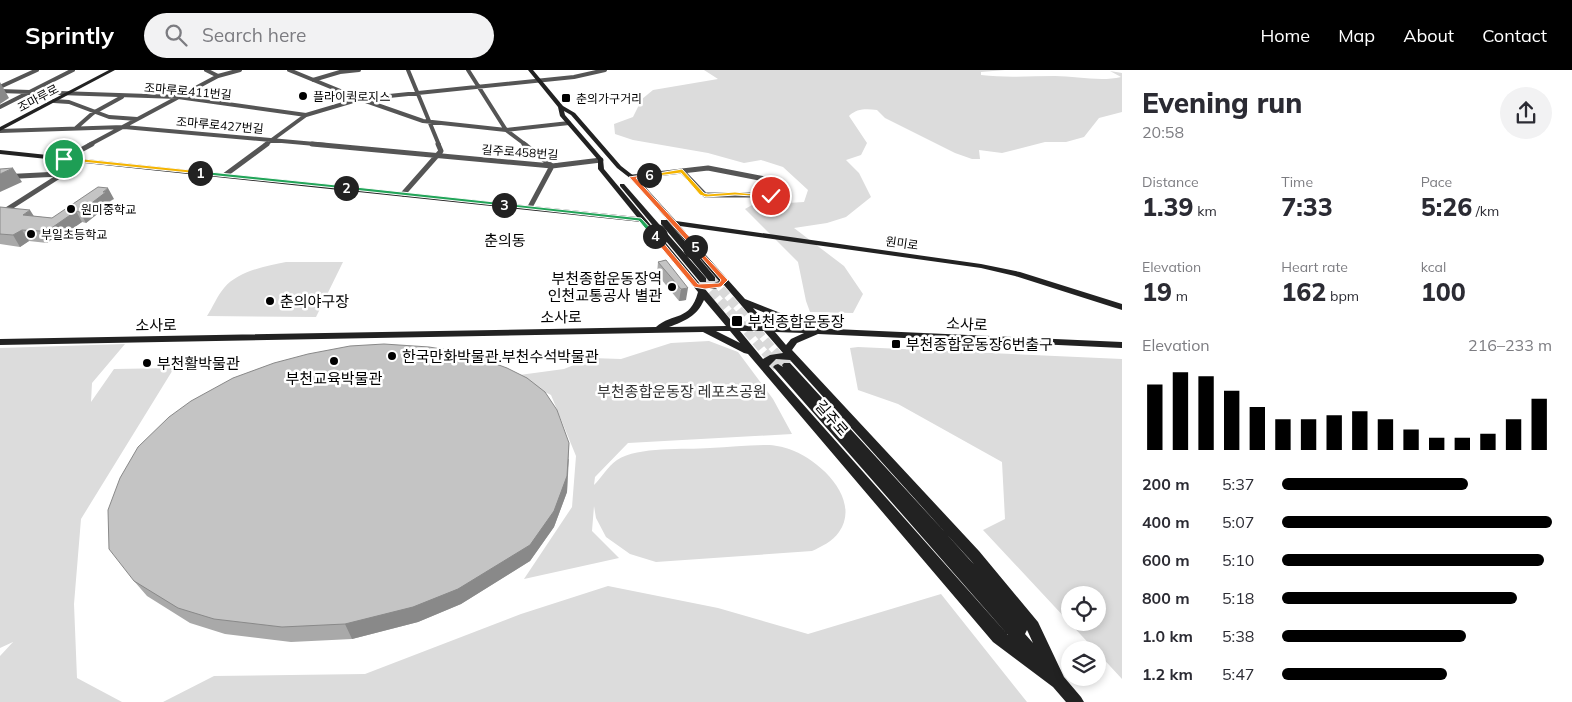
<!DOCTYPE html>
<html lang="en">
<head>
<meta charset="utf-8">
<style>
	:root { --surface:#fff; --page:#f2f2f3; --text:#2b2b33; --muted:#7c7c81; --accent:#000 }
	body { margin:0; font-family:Mulish,"Noto Sans KR",sans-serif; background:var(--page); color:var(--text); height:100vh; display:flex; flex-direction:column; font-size:19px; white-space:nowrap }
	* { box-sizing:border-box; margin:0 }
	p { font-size:16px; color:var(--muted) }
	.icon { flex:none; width:28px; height:28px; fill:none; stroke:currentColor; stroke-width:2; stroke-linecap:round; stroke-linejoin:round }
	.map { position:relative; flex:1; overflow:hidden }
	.details { display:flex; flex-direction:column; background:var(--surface); width:450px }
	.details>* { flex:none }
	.buttons { position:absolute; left:1061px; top:516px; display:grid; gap:10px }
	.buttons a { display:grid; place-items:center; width:45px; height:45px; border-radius:50%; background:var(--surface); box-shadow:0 2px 8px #0003; font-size:25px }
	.pin { position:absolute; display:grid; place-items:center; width:42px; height:42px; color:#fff; margin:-21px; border:2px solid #fff; border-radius:50%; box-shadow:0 1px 5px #0007 }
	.km { position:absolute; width:25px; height:25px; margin:-12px; border-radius:50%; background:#222; color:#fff; font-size:14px; line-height:25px; text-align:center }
	.round { display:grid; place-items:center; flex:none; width:52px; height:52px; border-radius:26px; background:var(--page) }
	.overview { display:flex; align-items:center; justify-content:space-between; height:85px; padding:0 20px }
	h1 { font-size:28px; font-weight:800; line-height:38px }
	.stats { display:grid; grid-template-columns:repeat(3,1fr); gap:8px; height:85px; padding:5px 20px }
	.stats div { display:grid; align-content:center }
	.stats b { font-size:25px; font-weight:800 }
	.stats small { font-size:14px; font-weight:400 }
	.stats p { font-size:14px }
	.chart { height:140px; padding:10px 20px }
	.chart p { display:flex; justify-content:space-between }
	.chart svg { width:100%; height:90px; margin-top:5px; stroke:var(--accent); stroke-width:6 }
	ul { padding:0 20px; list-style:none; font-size:16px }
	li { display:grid; grid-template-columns:80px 60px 1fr; align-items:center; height:38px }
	li i { height:12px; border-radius:6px; background:var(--accent) }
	header { display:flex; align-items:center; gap:30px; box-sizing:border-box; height:70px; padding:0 25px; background:var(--accent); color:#fff }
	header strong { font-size:24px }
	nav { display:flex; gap:28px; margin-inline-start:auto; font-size:18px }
	.search { width:350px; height:45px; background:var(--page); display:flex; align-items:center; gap:12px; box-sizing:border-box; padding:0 18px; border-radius:28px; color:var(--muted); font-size:19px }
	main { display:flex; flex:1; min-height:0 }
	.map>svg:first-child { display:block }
</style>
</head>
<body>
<header>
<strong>Sprintly</strong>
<div class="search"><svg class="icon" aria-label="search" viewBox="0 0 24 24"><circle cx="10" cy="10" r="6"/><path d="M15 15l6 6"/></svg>Search here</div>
<nav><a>Home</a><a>Map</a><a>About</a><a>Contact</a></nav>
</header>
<main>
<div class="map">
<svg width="1122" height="632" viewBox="0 0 1122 632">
	<rect width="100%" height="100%" fill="#fff"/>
	<path fill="#dcdcdc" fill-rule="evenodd" d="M704,0H1005L981,2V5C1006,8 1030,6 1055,6C1076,6 1100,12 1121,7L1110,1L1122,3V42L1099,48L1084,67L1066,72H1045L1002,83L979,80L980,89H972L955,83L885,48L877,40C867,39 857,38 849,46L867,73L861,85L846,90L859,103L871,127L846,147L827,153L794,158L844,196L863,224L853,243L810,242L806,231L798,192L745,139L752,135L804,132L808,120L783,97L761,90L744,93L708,83L633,70L615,64L614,54L633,47L642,29L653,20L718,9Z
		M286,192H343L316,247L207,246C213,237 217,226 224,218C238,201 266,196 286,192Z
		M709,271L738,282L773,329L792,364L628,373L595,407L594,415C602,407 607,397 617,390C639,376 684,380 710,378C729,377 748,375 767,375C774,375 783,377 789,379C819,389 862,429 839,462C833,471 821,477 812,481L656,492L630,484L606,467L596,448L594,436L592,461L619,488L524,509L572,437L576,386L551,325L512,306L564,299L591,288L621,289L671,273Z
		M125,274L92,313L91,332L114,299L174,298L81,449L74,534L77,608L122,632H0V586L13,572L0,578V278Z
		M858,277L1122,289V609L1098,583V580H1095L983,460L1005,449L1002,392L898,334L858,320L850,278ZM1070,525H1098V552H1070Z
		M608,516L718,538L808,564L941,524L1027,632H163L214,606L365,604L521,544Z"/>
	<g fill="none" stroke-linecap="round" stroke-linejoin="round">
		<path stroke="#d9d9d9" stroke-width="9" stroke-dasharray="9 4.5" stroke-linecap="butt" d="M712,209L782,290
			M703,210L772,290"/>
		<path stroke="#d9d9d9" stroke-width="11" stroke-dasharray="11 5.5" stroke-linecap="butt" d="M771,288L778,297
			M781,288L787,295"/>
		<path stroke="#555" stroke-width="4" d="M206,0L218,6
			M289,0L360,29L423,51L506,60L569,53
			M408,0L439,75
			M468,0L506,60L526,75
			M313,10L340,2L359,0
			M0,17L37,0
			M0,21L178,27L306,45
			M54,31L69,32L109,47L137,49
			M0,37L73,0
			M76,58L93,43L122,27
			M0,61L124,57L326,75
			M89,75L218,6L240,0
			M265,75L306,45L360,29L574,7L605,0"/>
		<path stroke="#555" stroke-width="5" d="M312,74L552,96L601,90
			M524,74L552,96L530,137
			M64,89L92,74
			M708,98L775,111L783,119L780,124L776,125H705L682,101Z
			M225,105L267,74
			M0,107L60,104
			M632,107L682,101
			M403,124L441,81L438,74
			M0,144L83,91"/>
		<path fill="#222" fill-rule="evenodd" d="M109,0H115L0,61V57Z
			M528,0H533L563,36L575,43L621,96L639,110L676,151L981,194L1020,202L1122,234V240L1015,206L981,198L680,156L745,229L811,255L812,258L1122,272V278L818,264L797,273L792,280L979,481L1038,552L1064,607L1081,627L1084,632H1066L1053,617L993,572L748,284L744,283L703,262L0,275V269L656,257C673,242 690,252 698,222L641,152L0,84V80L637,147L598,99V90L560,46L558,37ZM564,41L571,45L617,98L635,112L719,211L712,214H700L604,99L603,89L565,45ZM724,215L759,256L735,255L705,219H715ZM704,230L726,256L669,257C685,251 697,246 704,230ZM753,238L801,258L769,256ZM716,261H730L740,273ZM740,261H764L783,283L770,285L763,289ZM775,262L804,263L791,269L786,275ZM776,289L790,290L969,489L974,494L790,293H784L782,295L783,297L778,294L775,295L773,297L775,299L1008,565L769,296ZM1027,560L1028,562L1033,573L1025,564Z
			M620,114H624L706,208V212H700L620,116Z
			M661,150H667L715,207V211H709L661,154Z"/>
	</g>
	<path fill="#a9a9a9" d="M114,129L110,131L111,133L86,153L82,152L56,170L52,169L47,173L29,171L20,177L0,174V137L33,146L52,148Z
		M666,190L686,230L679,231L657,204L658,192Z
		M569,389L567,422L554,457L530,491L461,534L418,552L352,569L291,572L225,564L190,553L147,526L134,511Z"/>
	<path fill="#898989" d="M0,12L9,28L0,34Z
		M13,98L22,112L0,122V104Z
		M108,118L114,129L110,131L111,133L86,153L80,142Z
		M30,140L37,151L23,145Z
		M76,141L82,152L56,170L50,159Z
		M45,158L52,169L47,173L40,161Z
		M22,160L29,171L20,177L13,165Z
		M688,218L686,230L679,231L681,219Z
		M569,373L567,422L554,457L530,491L461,534L418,552L352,569L345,554Z"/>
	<path fill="#c4c4c4" stroke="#898989" d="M13,98L0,104V99Z
		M98,117L108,118L103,122H106L80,142L76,141L50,159L45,158L40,161L22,160L13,165L0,164V137L30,140L23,145L52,148Z
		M666,190L688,218L681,219L658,192Z
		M384,274L429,277L466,283L507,298L527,308L545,322L557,340L569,373L567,406L554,441L530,475L458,519L413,537L345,554L282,557L214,549L178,538L134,511L109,479L108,440L120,408L138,377L169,347L191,331L233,308L274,293L308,284L350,276Z"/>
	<path fill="#f5b400" stroke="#fff" d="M64,87L200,101L202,103L200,104L62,90Z"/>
	<path fill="#22a559" stroke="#fff" d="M200,101L346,116L349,118L346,119L198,104Z"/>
	<path fill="#22a559" stroke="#fff" d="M346,116L504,133L507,135L504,136L344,119Z"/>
	<path fill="#22a559" stroke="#fff" d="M502,133L641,148L658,166L653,168L639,151L504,136Z"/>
	<path fill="#f0652b" stroke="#fff" d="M653,165H657L698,214L719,213L721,210L693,178V175H695L728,210L721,217L705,219L694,217L653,168Z"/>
	<path fill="#f0652b" stroke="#fff" d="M651,104V106L636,108L697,175V178H693L629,107Z"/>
	<path fill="#f5b400" stroke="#fff" d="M682,99L704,123L708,124L735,122L773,126L771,127L735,125L706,127L700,125L681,103L649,107L647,105Z"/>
	<g fill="#000" stroke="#fff" stroke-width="2">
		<circle cx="303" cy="26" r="5"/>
		<rect x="561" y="23" width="10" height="10" rx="2.5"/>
		<circle cx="71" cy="139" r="5"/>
		<circle cx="31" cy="164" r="5"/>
		<circle cx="672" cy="217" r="5"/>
		<circle cx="270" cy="231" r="5"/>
		<rect x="731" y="245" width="12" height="12" rx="2.5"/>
		<rect x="891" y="269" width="10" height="10" rx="2.5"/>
		<circle cx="392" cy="286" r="5"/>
		<circle cx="334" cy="291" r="5"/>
		<circle cx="147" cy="293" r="5"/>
	</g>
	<g text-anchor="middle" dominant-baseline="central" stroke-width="5" stroke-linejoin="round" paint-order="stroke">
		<g font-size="12" fill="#000" stroke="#fff">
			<text transform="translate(188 21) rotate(5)">조마루로411번길</text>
			<text transform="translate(38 28) rotate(-28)">조마루로</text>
			<text transform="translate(220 55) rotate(5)">조마루로427번길</text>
			<text transform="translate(520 82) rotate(4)">길주로458번길</text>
			<text transform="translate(902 173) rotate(8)">원미로</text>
		</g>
		<g font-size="12" fill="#000" stroke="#fff" text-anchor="start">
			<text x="313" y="26">플라이퀵로지스</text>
			<text x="576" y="28">춘의가구거리</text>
			<text x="81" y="139">원미중학교</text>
			<text x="41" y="164">부일초등학교</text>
		</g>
		<g font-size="15" fill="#000" stroke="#fff">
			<text x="505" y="170">춘의동</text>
		</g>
		<g font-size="15" fill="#000" stroke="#fff" text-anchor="start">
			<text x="662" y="208" text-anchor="end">부천종합운동장역<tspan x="662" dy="17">인천교통공사 별관</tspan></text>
			<text x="280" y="231">춘의야구장</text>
			<text x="748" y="251">부천종합운동장</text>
			<text x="906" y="274">부천종합운동장6번출구</text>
			<text x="402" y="286">한국만화박물관.부천수석박물관</text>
			<text x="157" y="293">부천활박물관</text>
			<text x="334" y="308" text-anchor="middle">부천교육박물관</text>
		</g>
		<g font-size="15" fill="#000" stroke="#fff">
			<text transform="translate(561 247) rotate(-1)">소사로</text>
			<text transform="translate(967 254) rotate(3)">소사로</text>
			<text transform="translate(156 255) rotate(-1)">소사로</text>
			<text transform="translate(832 348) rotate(49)">길주로</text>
		</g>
		<g font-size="15" fill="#333" stroke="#fff">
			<text x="682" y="321">부천종합운동장 레포츠공원</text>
		</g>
	</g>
</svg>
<div class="buttons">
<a><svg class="icon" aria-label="locate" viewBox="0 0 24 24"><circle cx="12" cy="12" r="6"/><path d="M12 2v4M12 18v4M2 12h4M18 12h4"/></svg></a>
<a><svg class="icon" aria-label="layers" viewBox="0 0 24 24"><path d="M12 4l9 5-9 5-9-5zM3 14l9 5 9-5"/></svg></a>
</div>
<div class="pin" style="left:64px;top:89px;background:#1e9e55"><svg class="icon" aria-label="arrive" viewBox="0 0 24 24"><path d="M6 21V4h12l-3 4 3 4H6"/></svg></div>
<div class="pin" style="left:771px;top:126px;background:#d93025"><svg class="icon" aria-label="check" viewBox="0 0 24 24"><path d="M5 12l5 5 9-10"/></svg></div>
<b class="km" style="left:200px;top:103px">1</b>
<b class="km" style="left:346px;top:118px">2</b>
<b class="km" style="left:504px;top:135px">3</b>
<b class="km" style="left:655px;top:166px">4</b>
<b class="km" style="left:695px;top:177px">5</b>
<b class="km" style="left:649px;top:105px">6</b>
</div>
<section class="details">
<div class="overview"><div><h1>Evening run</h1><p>20:58</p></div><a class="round"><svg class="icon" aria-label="share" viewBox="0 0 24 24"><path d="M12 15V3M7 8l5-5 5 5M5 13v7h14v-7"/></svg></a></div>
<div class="stats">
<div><p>Distance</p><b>1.39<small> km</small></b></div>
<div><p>Time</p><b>7:33</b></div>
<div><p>Pace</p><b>5:26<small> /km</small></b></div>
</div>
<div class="stats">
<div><p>Elevation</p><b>19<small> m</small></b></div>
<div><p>Heart rate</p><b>162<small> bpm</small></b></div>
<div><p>kcal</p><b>100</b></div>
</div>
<div class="chart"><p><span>Elevation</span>216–233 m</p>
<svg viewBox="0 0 160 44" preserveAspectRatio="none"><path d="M5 44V12M15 44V6M25 44V8M35 44V15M45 44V23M55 44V29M65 44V29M75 44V27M85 44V25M95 44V29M105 44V34M115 44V38M125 44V38M135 44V36M145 44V29M155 44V19"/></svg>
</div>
<ul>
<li><b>200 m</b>5:37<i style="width:69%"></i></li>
<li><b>400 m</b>5:07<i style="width:100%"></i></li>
<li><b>600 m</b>5:10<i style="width:97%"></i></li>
<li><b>800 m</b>5:18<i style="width:87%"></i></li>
<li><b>1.0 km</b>5:38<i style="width:68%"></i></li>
<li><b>1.2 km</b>5:47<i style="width:61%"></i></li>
</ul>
</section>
</main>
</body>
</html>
